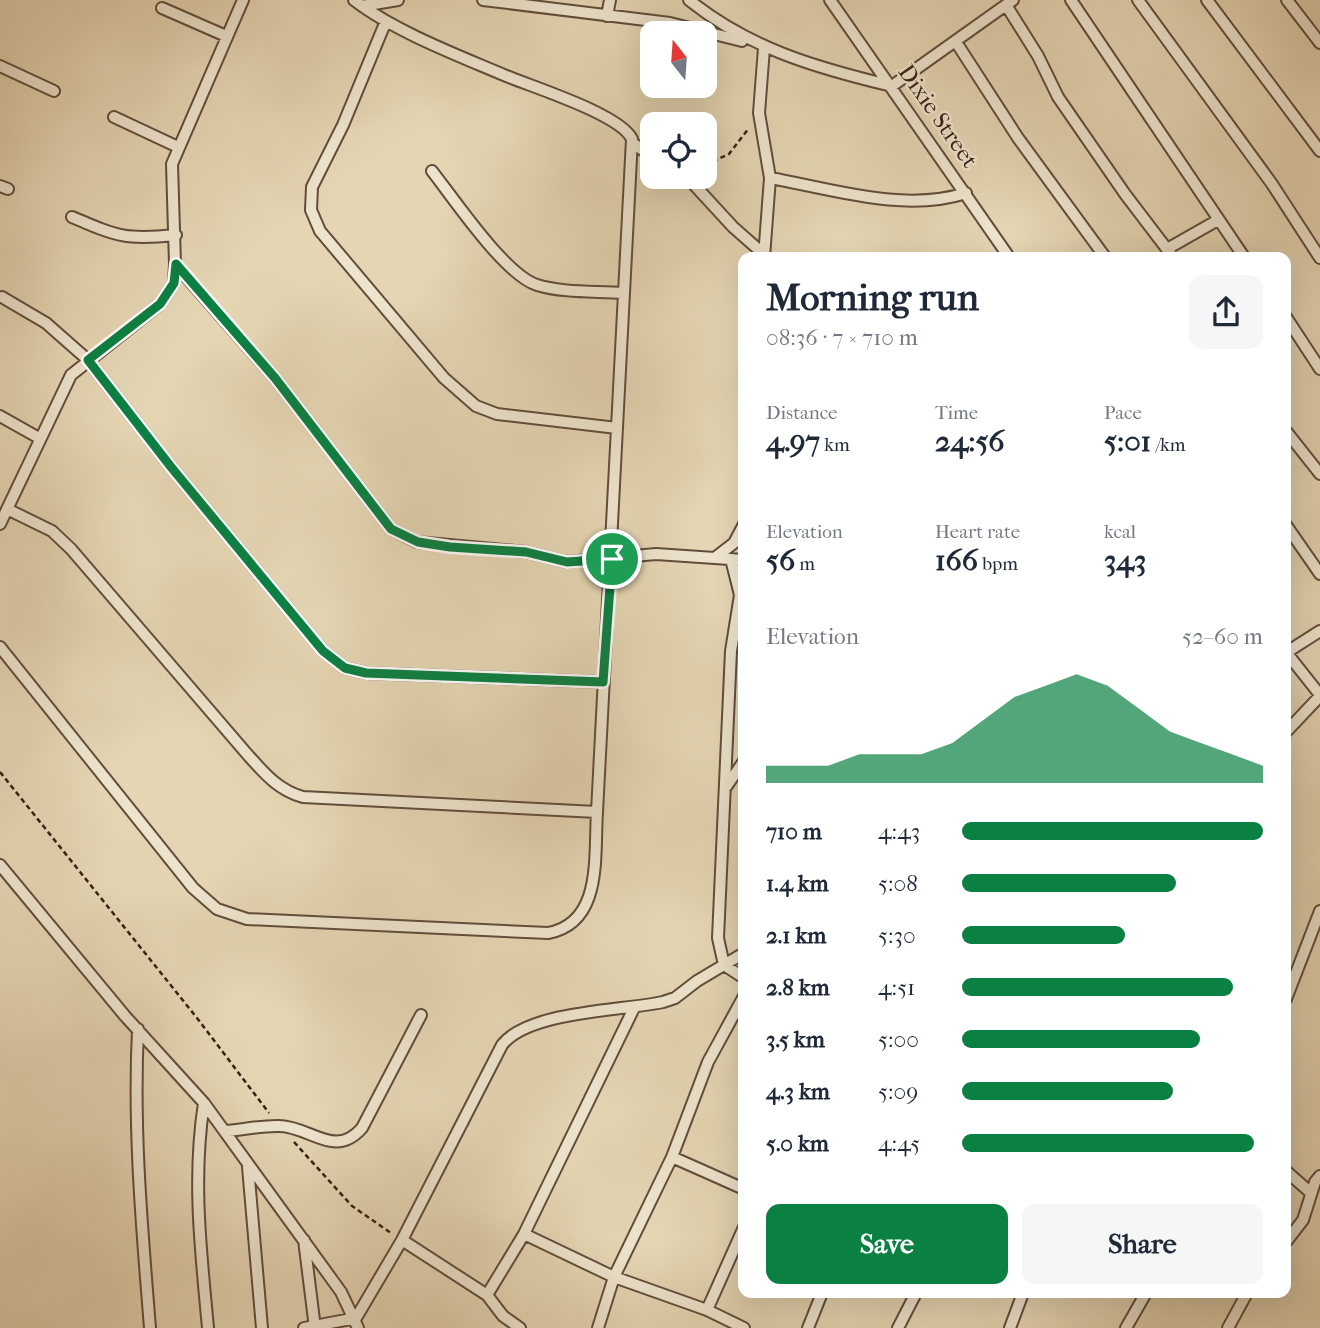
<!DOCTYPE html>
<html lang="en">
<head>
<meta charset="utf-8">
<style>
	:root { --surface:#fff; --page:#f6f6f7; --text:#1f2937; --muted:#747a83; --accent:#0b8043 }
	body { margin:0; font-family:"IM FELL French Canon",serif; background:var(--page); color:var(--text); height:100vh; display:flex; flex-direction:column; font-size:26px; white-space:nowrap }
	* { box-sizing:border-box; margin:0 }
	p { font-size:23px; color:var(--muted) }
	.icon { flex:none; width:38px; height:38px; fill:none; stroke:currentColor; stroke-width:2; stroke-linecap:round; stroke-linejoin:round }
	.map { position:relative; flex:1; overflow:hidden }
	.sheet { position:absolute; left:738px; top:252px; width:553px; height:1046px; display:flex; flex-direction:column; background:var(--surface); border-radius:14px; box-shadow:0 7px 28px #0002 }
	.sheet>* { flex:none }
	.needle { width:46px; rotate:343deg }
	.controls { position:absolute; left:640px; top:21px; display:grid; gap:14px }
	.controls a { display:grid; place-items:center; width:77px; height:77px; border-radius:14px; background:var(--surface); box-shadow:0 7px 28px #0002; font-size:35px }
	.pin { position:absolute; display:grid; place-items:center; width:60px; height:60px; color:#fff; margin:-30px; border:4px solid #fff; border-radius:50%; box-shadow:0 2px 7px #0007 }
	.round { display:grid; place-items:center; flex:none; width:74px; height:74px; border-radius:14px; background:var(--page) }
	.headline { display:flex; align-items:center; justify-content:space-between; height:119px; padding:0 28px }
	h1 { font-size:38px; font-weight:700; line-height:52px }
	.figures { display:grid; grid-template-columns:repeat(3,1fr); gap:10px; height:119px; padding:7px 28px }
	.figures div { display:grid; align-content:center }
	.figures b { font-size:30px; font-weight:700 }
	.figures small { font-size:19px; font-weight:400 }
	.figures p { font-size:19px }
	.chart { height:196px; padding:14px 28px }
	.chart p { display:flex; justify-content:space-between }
	.chart svg { width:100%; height:126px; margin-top:7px; fill:var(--accent); opacity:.7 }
	.action { display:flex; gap:14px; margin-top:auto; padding:14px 28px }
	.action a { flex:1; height:80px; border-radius:14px; background:var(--accent); color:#fff; font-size:28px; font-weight:700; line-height:80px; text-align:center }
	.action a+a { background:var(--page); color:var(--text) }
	ul { padding:0 28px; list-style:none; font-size:23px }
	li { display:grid; grid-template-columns:112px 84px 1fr; align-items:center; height:52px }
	li i { height:18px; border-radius:9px; background:var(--accent) }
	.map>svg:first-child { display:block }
</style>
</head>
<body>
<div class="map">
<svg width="1320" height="1328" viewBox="0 0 1320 1328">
	<rect width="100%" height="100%" fill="#e5d5b3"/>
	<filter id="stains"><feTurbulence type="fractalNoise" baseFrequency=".00286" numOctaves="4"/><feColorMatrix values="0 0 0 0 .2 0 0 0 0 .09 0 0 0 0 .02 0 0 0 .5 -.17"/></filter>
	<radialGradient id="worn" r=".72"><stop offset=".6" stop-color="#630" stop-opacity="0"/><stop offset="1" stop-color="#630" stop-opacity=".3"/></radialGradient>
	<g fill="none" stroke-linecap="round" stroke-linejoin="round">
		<g stroke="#624d3c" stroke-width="14">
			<path id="street" d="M243,0L172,164L175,264L275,378L391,529L417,542L526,552L567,562L656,554L744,560
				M483,0L670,23L742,41
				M689,0C750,49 817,68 892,86L1013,0
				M830,0L1009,257
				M1071,0L1244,257
				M1138,0L1272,184L1320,258
				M1207,0L1320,151
				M1287,0L1320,43
				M1006,5L1038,56L1058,97L1125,194L1173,257
				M362,6L398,0
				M162,8L226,36
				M607,16L610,0
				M386,21L343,125L312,187L311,210L320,231L444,378L476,406L497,414L617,428
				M956,42L1018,138L1105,257
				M0,66L54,91
				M114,117L178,147
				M634,144L653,157
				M432,171C454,199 505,275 537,285C563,293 595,291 623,293
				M687,177L733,227L767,257
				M770,178C832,189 904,213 966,193
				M0,186L8,189
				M72,217C119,237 126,240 176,235
				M1167,249L1218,220
				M764,257L770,178L759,113L764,48
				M2,297L46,323L88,360L171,467L323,651L345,668L366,673L603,682
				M1286,317L1320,369
				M0,416L39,438
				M1286,431L1320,474
				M7,509L52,531L71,549L247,754C264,773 278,790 303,797L597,812
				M0,524L71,375L160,304L174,283L175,264
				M1286,525L1320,574
				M716,557L734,543L744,524
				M731,559L740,595L731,651L718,938L724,965L744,978
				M0,647L193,888L217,909L247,919L548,933C603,923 594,856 597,812L632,139C620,114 532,87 504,75C457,55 394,31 354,0
				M1286,652L1320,695
				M1287,652L1320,631
				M1286,732L1320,696
				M726,787L744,761
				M0,865L125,1016L204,1103L341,1292L358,1328
				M1286,999L1320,911
				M138,1029C133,1130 142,1228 150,1328
				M204,1103C192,1179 201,1252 208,1328
				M225,1131C243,1130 263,1125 280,1126C311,1127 335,1159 362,1128L421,1015
				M672,1157L744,1189
				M248,1167L262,1328
				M1286,1171L1311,1193
				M524,1234L614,1277L707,1310L744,1328
				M304,1240L315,1328
				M402,1240L487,1295L503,1316L520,1328
				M1286,1242L1303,1220L1315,1182L1320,1176
				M487,1295L524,1234L634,1008
				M707,1310L744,1227
				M304,1328L356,1318L402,1240L502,1045C528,1011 621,1011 663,1002L675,998L697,981L744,953
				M598,1328L614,1277L672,1157L708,1062L744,996
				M808,1328L822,1293
				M898,1328L916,1293
				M1010,1328L1023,1293
				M1126,1328L1146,1293
				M1228,1328L1247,1293"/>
		</g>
		<path stroke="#372015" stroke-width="2.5" stroke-dasharray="5 3.5" stroke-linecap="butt" d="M705,165L729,154L749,128
			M0,772L197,1018L269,1113
			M294,1142L352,1206L391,1233"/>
		<use href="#street" stroke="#eee4ce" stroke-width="10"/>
	</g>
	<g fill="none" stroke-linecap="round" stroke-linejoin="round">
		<g stroke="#fff" stroke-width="14">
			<path id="route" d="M176,264L275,378L391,529L418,542L450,547L526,552L567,562L612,559L603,682L366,673L345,668L323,651L171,467L88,360L160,304L174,283Z"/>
		</g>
		<use href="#route" stroke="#0b8043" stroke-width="9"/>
	</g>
	<g text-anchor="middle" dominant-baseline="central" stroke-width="5" stroke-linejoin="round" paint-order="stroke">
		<g font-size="23" fill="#372015" stroke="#eee4ce">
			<text transform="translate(938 116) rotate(55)">Dixie Street</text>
		</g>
	</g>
	<rect width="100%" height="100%" filter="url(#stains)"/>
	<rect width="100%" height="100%" fill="url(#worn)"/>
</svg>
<div class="controls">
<a><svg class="needle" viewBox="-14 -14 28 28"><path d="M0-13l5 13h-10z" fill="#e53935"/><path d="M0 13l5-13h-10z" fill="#747a83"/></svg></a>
<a><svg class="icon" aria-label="locate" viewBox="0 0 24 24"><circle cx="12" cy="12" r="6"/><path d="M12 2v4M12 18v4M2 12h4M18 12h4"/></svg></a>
</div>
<div class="pin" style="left:612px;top:559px;background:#1e9e55"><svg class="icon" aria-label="arrive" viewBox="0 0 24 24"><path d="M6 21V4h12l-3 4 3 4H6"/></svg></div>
<section class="sheet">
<div class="headline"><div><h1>Morning run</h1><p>08:36 · 7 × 710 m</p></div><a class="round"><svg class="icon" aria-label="share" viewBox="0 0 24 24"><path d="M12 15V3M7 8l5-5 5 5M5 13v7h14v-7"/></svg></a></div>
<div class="figures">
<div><p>Distance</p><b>4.97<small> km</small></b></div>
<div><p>Time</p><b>24:56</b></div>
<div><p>Pace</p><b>5:01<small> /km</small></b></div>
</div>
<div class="figures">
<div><p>Elevation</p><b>56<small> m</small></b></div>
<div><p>Heart rate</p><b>166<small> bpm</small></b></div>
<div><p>kcal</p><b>343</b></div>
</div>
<div class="chart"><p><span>Elevation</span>52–60 m</p>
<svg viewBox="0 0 160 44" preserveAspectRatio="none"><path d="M0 44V38L10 38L20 38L30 34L40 34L50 34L60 30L70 22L80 14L90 10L100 6L110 10L120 18L130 26L140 30L150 34L160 38V44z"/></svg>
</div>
<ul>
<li><b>710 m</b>4:43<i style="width:100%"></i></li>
<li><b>1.4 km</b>5:08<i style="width:71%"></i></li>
<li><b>2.1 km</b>5:30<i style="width:54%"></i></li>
<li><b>2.8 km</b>4:51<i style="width:90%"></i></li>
<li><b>3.5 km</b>5:00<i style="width:79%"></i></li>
<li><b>4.3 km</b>5:09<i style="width:70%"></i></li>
<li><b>5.0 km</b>4:45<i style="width:97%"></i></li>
</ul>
<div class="action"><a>Save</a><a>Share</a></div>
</section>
</div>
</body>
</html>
